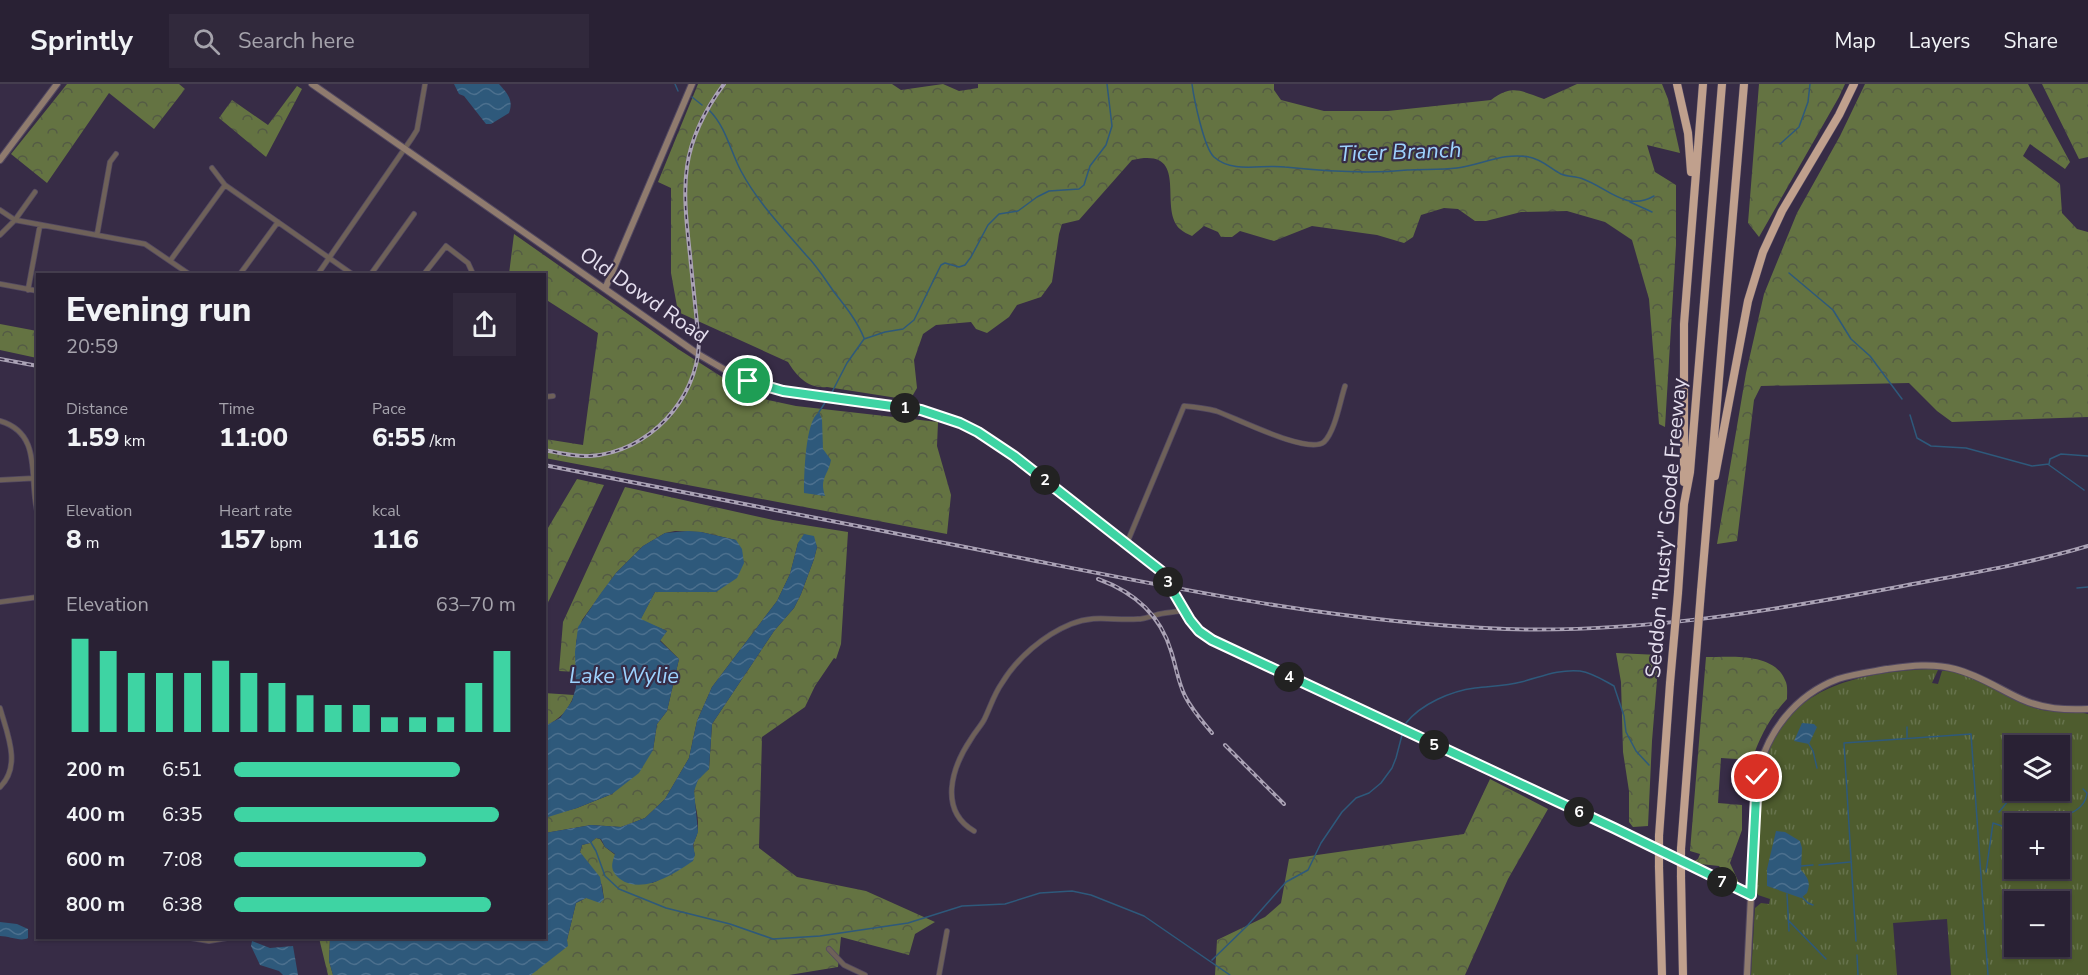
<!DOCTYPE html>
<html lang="en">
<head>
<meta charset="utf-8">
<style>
	:root { --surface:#292134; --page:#31293c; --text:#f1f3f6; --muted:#a5a3ac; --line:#453e4f; --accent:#3ed4a3 }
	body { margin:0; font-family:"Nunito Sans",sans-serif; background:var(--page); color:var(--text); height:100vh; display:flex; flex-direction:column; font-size:22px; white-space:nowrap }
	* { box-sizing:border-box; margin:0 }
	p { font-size:20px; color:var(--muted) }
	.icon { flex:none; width:33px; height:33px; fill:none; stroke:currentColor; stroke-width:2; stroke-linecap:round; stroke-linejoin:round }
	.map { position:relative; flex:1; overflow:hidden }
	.details { position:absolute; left:36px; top:189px; width:510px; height:666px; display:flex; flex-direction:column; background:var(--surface); border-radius:0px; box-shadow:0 2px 4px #0004,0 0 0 2px var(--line) }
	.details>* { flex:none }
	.buttons { position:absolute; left:2004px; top:651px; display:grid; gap:12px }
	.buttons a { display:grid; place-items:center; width:66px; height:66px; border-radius:0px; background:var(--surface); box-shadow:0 2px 4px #0004,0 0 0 2px var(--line); font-size:30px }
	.pin { position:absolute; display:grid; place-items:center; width:51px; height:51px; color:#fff; margin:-26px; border:3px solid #fff; border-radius:50%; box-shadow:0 2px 6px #0007 }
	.km { position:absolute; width:30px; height:30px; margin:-15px; border-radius:50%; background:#222; color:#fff; font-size:16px; line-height:30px; text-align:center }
	.round { display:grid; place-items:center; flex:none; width:63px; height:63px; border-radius:0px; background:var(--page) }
	.head { display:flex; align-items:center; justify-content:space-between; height:102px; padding:0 30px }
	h1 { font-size:33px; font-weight:800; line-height:45px }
	.metrics { display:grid; grid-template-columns:repeat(3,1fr); gap:9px; height:102px; padding:6px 30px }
	.metrics div { display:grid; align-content:center }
	.metrics b { font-size:26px; font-weight:800 }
	.metrics small { font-size:16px; font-weight:400 }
	.metrics p { font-size:16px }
	.chart { height:168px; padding:12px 30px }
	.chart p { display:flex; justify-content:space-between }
	.chart svg { width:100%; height:108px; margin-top:6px; stroke:var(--accent); stroke-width:6 }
	ul { padding:0 30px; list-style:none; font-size:20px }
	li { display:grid; grid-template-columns:96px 72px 1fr; align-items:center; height:45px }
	li i { height:15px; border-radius:8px; background:var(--accent) }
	header { display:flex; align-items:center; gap:36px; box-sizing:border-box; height:84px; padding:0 30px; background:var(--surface); border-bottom:2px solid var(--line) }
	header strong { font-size:28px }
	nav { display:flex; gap:33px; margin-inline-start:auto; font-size:21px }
	.search { width:420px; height:54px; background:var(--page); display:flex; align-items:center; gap:15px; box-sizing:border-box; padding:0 21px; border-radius:0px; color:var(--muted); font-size:22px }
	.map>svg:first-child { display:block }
</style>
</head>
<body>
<header>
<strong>Sprintly</strong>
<div class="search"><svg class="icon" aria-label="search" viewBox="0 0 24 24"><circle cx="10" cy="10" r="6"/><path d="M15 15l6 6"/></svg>Search here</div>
<nav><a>Map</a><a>Layers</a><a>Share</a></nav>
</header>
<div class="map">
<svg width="2088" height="891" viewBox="0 0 2088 891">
	<defs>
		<pattern id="grass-tufts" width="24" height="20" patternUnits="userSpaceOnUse" patternTransform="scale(1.5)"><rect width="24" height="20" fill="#4e5c2e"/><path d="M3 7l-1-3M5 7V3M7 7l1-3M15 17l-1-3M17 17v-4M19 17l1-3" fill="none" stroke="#67734d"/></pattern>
		<pattern id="forest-crowns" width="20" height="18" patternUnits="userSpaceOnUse" patternTransform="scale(1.5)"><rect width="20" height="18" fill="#647342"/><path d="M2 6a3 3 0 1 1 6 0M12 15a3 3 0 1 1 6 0" fill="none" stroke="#545b45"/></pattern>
		<pattern id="water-waves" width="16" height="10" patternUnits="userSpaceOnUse" patternTransform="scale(1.5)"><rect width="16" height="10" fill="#2e597b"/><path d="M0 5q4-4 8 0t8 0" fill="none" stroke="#4c708e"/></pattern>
	</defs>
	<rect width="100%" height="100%" fill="#372c46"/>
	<path fill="url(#grass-tufts)" fill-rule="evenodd" d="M1931,585L1938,586L1932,599L1938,600L1942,587C1972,585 2008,616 2038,625C2052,629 2079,627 2088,630V891H1951L1947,835L1893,839L1897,891H1751L1755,824L1761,819L1769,820L1770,815L1758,811L1756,807C1757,768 1754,721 1763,683C1782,603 1860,588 1931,585ZM2014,662H2060V706H2014ZM2014,740H2060V784H2014ZM2014,818H2060V862H2014Z"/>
	<path fill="url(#forest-crowns)" d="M67,0H179L185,5L154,45L109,9L47,99L11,70Z
		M698,0H892L901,6L943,0L959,7L978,4V0H1274V6L1281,16L1324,27H1388L1491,16C1512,0 1521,7 1544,15L1577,0H1662L1668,15L1680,69L1647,61L1655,88L1676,101V161L1665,343L1659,340L1649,215L1632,156L1605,138L1567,127L1521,128L1486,137H1475L1458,125L1444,124L1421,131L1413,153L1404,159L1377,151L1312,142L1274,157L1240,147L1232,153H1221L1218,148L1204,142L1192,152C1188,150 1183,148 1180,145C1157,124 1192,62 1132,76L1079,136L1062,140L1059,150L1052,198L1041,213L1017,221L1009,233L987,249L976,245L971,238L936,241L923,250L914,276L917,304L910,316L827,303C809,305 797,293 788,278L678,228L671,189V104L658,98Z
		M1759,0H1845L1839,13L1759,153L1748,139Z
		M1865,0H2028L2070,78L2065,85L2030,60L2023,72L2060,100L2062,129L2077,145L2088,148V333L1952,338L1937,327L1909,299L1761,302L1754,316L1737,457L1717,460L1746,289L1764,210L1797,129L1840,52Z
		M2042,0H2088V73L2079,75Z
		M297,2L302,5L266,73L219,34L232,16L268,41Z
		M514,150L678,265L744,307L768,316L796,322L938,338L937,362L951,411L947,450L545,374V355L583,361L598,249L545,215L544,190H509Z
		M0,240L37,247V274L0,266Z
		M577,395L604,401L545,525V449Z
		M625,403L773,436L848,448L841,560L836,575L834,574L815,602L805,623L762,653L759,764L797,793L866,807L935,838L915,850L909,871L841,853L838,883L789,891H531L567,856L576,819L586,814L604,815L602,801L580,768L582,761L590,759L596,754L600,755L605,763L652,799L657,797L695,771C690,757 698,756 698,743C699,718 683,705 709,685L712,640L774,547L794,524L801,510L814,475L817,463L813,452H810L798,459L790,490L777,517L712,603L697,637L689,674L665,715L645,734L621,743L591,741L545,749V734L547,732L577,724L612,710L653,666L657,640L667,627L679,575L660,556L667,547L640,536L655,508H716L736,456L701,448L675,447L665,449L643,462L616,489L582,536L576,558V588L559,587L563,538Z
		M1616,569L1659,571L1652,657L1648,742L1633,743L1629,738V707L1623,668L1621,598Z
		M1706,573C1730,573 1774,568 1785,596C1788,601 1787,610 1787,615C1770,633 1760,652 1752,676L1721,674L1718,719L1742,721V746L1730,779L1739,799H1736L1726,792L1719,782L1691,779L1698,775L1700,770L1690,767Z
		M544,609L574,611C568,627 560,635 545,642Z
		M1490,695L1548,725L1508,795L1465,891H1215L1217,856L1265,833L1281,819L1289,775L1464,750Z
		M319,854H330L329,877L333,891H328Z"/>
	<path fill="url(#water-waves)" d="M454,0H499C507,9 514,16 509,29L491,40H486L464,12L459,10Z
		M819,328L822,335L823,365L831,376C828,392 819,394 825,412L804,409C804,392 805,337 819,328Z
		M688,447L701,448L736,456L742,465L744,479L737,494L716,508H655L641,535L667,547L660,557L679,575L667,627L657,640L653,666L639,689L612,710L577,724L545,734V642L560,634L572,617L576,603L575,568L578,543L601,509L616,489L643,462L665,449Z
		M804,450L814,452L817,463L814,475L801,510L794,524L774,547L712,640L709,685L698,696L694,707L698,748L693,761L695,771L693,777C674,790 642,811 620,795C610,787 611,781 615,770L605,763L601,755L596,754L590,759L582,761L580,768L600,793L604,815L600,819L586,814L576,819L567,856L568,862L531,891H333L329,877L330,854H544L545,749L591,741L621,743L645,734L665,715L689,674L697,637L712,603L777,517L790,490L798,459Z
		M1802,639L1814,640L1817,643L1809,660L1794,657Z
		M2060,667L2066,669L2069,702L2067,704L2060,706Z
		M1776,747L1785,748L1800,757L1802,764L1801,786C1808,794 1811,798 1807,809L1801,814L1767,802V785Z
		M0,838L17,840L28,845V854C21,858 9,852 0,852Z
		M252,857L270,864L293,862L298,891H283L279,887L260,881L251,862Z"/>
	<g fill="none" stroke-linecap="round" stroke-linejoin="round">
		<path stroke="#2e597b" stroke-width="1.5" d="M675,0L678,7
			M1192,0C1194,15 1204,64 1214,73C1233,90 1262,80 1285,83C1323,87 1369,90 1407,86C1424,85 1440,86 1457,84C1481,81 1504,68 1529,73C1541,75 1550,84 1561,90C1568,93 1576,92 1583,95C1608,104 1626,128 1654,112
			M692,13L702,21
			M709,26C726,43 730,66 741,87C758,119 783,144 806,171C817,182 825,195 834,208C846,223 857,237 864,254
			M1780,60L1799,43L1808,18L1810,0
			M1630,118L1652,128
			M1789,189L1833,226L1851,255L1870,272L1902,315
			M831,310L847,279L864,255L885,248L903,245L914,236L941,181L945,179L959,183L965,181L971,173L988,141L999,130L1018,127L1037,113L1049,107L1079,105L1084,101L1090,82L1106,61L1112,42L1107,0
			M819,328L828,314
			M1910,331L1917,354L1931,362L1966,364L2032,382L2049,380L2050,375L2061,370L2088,372
			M2049,381L2084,406
			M2077,504L2088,503
			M1406,639C1421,620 1451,607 1475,604C1491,602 1506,602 1521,598C1541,593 1558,585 1580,587C1593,589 1603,596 1614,602L1624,632L1626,648L1636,667L1649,681
			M1907,643V653
			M1809,660L1813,667L1817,684
			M1999,728L2017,706
			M2025,740C2045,735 2084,735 2087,709L2083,705
			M590,757L596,767L605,792L619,805L666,824L730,840L773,855L820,852L908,839L962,822L1005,820L1040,809L1072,807L1091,811L1144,832L1230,891
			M1819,781L1850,778
			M1801,782L1813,781
			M1986,788L1993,739L2005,743L2014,742
			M1787,810L1789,847
			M1802,813L1808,819L1813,821
			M1788,836L1826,875
			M1856,857L1844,659L1971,650L1988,891
			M1857,871L1858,891
			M1212,876L1248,841L1286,798L1308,786L1321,759L1342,728L1356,714L1369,709L1381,699L1392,684L1396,674L1402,651"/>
		<g stroke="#534961" stroke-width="6">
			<path id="street" d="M212,84L225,101L352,190
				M0,126L15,136L145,160L189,190
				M0,151L15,136L35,108
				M97,151L110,78L116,70
				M170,177L225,101
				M240,190L278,138
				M318,190L412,54L417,46L425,0
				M371,190L414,130
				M424,190L446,162L468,179L473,190
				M0,200L38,207
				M28,206L40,141
				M544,313L553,312
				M0,337C44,350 28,395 38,431
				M0,396L38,394
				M1127,459L1184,322C1195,323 1205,324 1216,327C1236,334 1308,371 1324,358C1335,348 1340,317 1345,302
				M0,518L38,513
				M0,624C7,649 22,682 0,703
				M974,747C938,726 952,683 971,655C975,648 980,643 984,636C990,624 994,610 1002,599C1017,574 1044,551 1071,540C1096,530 1113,537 1138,535C1145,535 1150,532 1156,531C1165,528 1174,529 1183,526
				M191,854L209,857L227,854
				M829,865L844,881L865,891
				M939,891L947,847"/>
		</g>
		<g stroke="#534961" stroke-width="8">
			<path id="secondary" d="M312,0L698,270L732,290L772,305L921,326L939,331L978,348L1014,372L1161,487L1189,536L1199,547L1212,556L1614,744L1751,811
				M0,76L57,0
				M605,205L692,0
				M1747,891L1757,693C1766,649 1795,611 1838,595C1854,590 1870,588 1887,585C1910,582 1932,579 1955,585C1979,591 1999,605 2021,615C2043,625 2065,626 2088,625"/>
		</g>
		<g stroke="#534961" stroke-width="9">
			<path id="highway" d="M1677,0L1688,49L1691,88
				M1715,392L1748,217L1763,168L1782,127L1839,31L1854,0
				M1684,398V240L1703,0
				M1701,507L1744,0
				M1678,509L1684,420L1690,388L1722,0
				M1659,752L1670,599
				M1681,765L1693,608
				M1659,783L1662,891
				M1681,793L1683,891"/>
		</g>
		<use href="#street" stroke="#6e6159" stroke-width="4.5"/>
		<use href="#secondary" stroke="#8f7b6e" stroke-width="6"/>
		<use href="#highway" stroke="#c0a08d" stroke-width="8"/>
		<g stroke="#aaa2b5" stroke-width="4">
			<path id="rail" d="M0,275L38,282
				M544,366C559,369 575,373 590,372C649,368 697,316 699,259C696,230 693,201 690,171C682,100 679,61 724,0
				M544,381C707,413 869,444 1031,476C1188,507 1345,539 1506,545C1641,549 1771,527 1903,502C1965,490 2028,480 2088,462
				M1098,495C1134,508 1160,530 1171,567C1176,582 1178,598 1185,612C1192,626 1202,637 1212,649
				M1225,661L1284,720"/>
		</g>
		<use href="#rail" stroke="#372c46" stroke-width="1.5" stroke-dasharray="4.5" stroke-linecap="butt"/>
		<g stroke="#534961" stroke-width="9" stroke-linecap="butt">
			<path id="highway-bridge" d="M1670,599L1678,509
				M1693,608L1701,507
				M1659,783V752
				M1681,793V765"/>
		</g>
		<use href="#highway-bridge" stroke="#c0a08d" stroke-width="8"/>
	</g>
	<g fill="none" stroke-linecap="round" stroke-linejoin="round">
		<g stroke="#fff" stroke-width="12">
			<path id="route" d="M748,297L783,307L921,326L960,339L978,348L1014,372L1161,487L1190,536L1199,547L1212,556L1614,744L1751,811L1757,693"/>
		</g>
		<use href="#route" stroke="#3ed4a3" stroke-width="8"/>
	</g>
	<g text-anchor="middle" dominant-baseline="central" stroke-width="4.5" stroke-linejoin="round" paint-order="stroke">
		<g font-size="21" fill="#e5dfef" stroke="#372c46">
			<text transform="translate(644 211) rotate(35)">Old Dowd Road</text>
			<text transform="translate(1666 444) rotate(-85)">Seddon "Rusty" Goode Freeway</text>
		</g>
		<g font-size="22" font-style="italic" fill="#9dd2fe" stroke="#372c46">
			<text transform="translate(1400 68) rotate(-2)">Ticer Branch</text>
			<text x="624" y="592">Lake Wylie</text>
		</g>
	</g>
</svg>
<div class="buttons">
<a><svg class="icon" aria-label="layers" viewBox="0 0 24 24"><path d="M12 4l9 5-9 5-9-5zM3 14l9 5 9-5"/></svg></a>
<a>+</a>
<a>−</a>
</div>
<div class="pin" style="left:748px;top:297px;background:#1e9e55"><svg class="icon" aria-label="arrive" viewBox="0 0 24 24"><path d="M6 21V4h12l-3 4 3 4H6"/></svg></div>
<div class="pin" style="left:1757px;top:693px;background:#d93025"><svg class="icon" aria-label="check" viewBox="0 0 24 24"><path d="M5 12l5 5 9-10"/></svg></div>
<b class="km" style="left:905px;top:324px">1</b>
<b class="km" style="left:1045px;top:396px">2</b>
<b class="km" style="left:1168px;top:498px">3</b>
<b class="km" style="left:1289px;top:593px">4</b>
<b class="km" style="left:1434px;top:661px">5</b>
<b class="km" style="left:1579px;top:728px">6</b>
<b class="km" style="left:1722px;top:798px">7</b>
<section class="details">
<div class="head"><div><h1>Evening run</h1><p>20:59</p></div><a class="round"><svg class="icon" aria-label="share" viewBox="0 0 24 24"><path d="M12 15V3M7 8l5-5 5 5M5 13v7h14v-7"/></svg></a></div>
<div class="metrics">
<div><p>Distance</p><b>1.59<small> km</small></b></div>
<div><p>Time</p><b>11:00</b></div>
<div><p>Pace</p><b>6:55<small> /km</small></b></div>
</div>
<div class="metrics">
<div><p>Elevation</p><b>8<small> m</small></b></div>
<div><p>Heart rate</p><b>157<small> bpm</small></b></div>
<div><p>kcal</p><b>116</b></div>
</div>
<div class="chart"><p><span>Elevation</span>63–70 m</p>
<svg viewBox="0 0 160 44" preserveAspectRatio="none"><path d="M5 44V6M15 44V11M25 44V20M35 44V20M45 44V20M55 44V15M65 44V20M75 44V24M85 44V29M95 44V33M105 44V33M115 44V38M125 44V38M135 44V38M145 44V24M155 44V11"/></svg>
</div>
<ul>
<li><b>200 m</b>6:51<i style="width:80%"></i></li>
<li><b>400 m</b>6:35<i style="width:94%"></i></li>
<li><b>600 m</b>7:08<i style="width:68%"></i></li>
<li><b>800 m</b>6:38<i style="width:91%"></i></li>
</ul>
</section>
</div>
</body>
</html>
